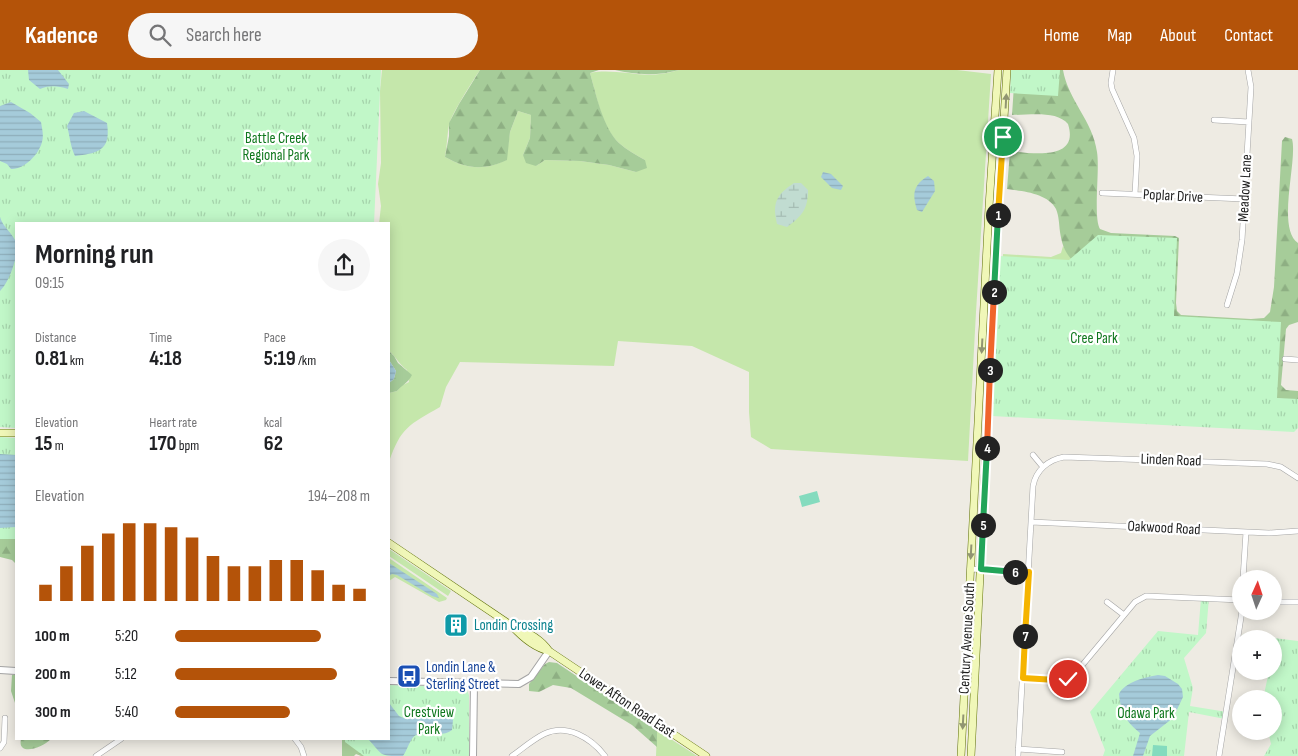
<!DOCTYPE html>
<html lang="en">
<head>
<meta charset="utf-8">
<style>
	:root { --surface:#fff; --page:#f6f6f6; --text:#202124; --muted:#757577; --accent:#b45309 }
	body { margin:0; font-family:"Sofia Sans Condensed",sans-serif; background:var(--page); color:var(--text); height:100vh; display:flex; flex-direction:column; font-size:19px; white-space:nowrap }
	* { box-sizing:border-box; margin:0 }
	p { font-size:16px; color:var(--muted) }
	.icon { flex:none; width:28px; height:28px; fill:none; stroke:currentColor; stroke-width:2; stroke-linecap:round; stroke-linejoin:round }
	.map { position:relative; flex:1; overflow:hidden }
	.sheet { position:absolute; left:15px; top:152px; width:375px; height:518px; display:flex; flex-direction:column; background:var(--surface); border-radius:0px; box-shadow:0 2px 12px #0003 }
	.sheet>* { flex:none }
	.needle { width:32px; rotate:3deg }
	.buttons { position:absolute; left:1232px; top:500px; display:grid; gap:10px }
	.buttons a { display:grid; place-items:center; width:50px; height:50px; border-radius:50%; background:var(--surface); box-shadow:0 2px 12px #0003; font-size:25px }
	.pin { position:absolute; display:grid; place-items:center; width:42px; height:42px; color:#fff; margin:-21px; border:2px solid #fff; border-radius:50%; box-shadow:0 1px 5px #0007 }
	.km { position:absolute; width:25px; height:25px; margin:-12px; border-radius:50%; background:#222; color:#fff; font-size:14px; line-height:25px; text-align:center }
	.round { display:grid; place-items:center; flex:none; width:52px; height:52px; border-radius:26px; background:var(--page) }
	.summary { display:flex; align-items:center; justify-content:space-between; height:85px; padding:0 20px }
	h1 { font-size:28px; font-weight:700; line-height:38px }
	.figures { display:grid; grid-template-columns:repeat(3,1fr); gap:8px; height:85px; padding:5px 20px }
	.figures div { display:grid; align-content:center }
	.figures b { font-size:21px; font-weight:700 }
	.figures small { font-size:14px; font-weight:400 }
	.figures p { font-size:14px }
	.chart { height:140px; padding:10px 20px }
	.chart p { display:flex; justify-content:space-between }
	.chart svg { width:100%; height:90px; margin-top:5px; stroke:var(--accent); stroke-width:6 }
	ul { padding:0 20px; list-style:none; font-size:16px }
	li { display:grid; grid-template-columns:80px 60px 1fr; align-items:center; height:38px }
	li i { height:12px; border-radius:6px; background:var(--accent) }
	header { display:flex; align-items:center; gap:30px; box-sizing:border-box; height:70px; padding:0 25px; background:var(--accent); color:#fff }
	header strong { font-size:24px }
	nav { display:flex; gap:28px; margin-inline-start:auto; font-size:18px }
	.search { width:350px; height:45px; background:var(--page); display:flex; align-items:center; gap:12px; box-sizing:border-box; padding:0 18px; border-radius:28px; color:var(--muted); font-size:19px }
	.map>svg:first-child { display:block }
</style>
</head>
<body>
<header>
<strong>Kadence</strong>
<div class="search"><svg class="icon" aria-label="search" viewBox="0 0 24 24"><circle cx="10" cy="10" r="6"/><path d="M15 15l6 6"/></svg>Search here</div>
<nav><a>Home</a><a>Map</a><a>About</a><a>Contact</a></nav>
</header>
<div class="map">
<svg width="1298" height="686" viewBox="0 0 1298 686">
	<defs>
		<pattern id="forest-firs" width="22" height="20" patternUnits="userSpaceOnUse" patternTransform="scale(1.25)"><rect width="22" height="20" fill="#a6cc99"/><path d="M5 1l3.5 6h-7zM16 11l3.5 6h-7z" fill="#8eaf83"/></pattern>
		<pattern id="wetland-marsh" width="20" height="14" patternUnits="userSpaceOnUse" patternTransform="scale(1.25)"><rect width="20" height="14" fill="#c1dcd1"/><path d="M1 5h8M5 5V1M11 12h8M15 12V8" fill="none" stroke="#a5bcb3"/></pattern>
		<pattern id="park-tufts" width="24" height="20" patternUnits="userSpaceOnUse" patternTransform="scale(1.25)"><rect width="24" height="20" fill="#c1f7c8"/><path d="M3 7l-1-3M5 7V3M7 7l1-3M15 17l-1-3M17 17v-4M19 17l1-3" fill="none" stroke="#a5d3ab"/></pattern>
		<pattern id="water-rules" width="6" height="5" patternUnits="userSpaceOnUse" patternTransform="scale(1.25)"><rect width="6" height="5" fill="#a5cbda"/><path d="M0 2.5h6" fill="none" stroke="#8eaebb"/></pattern>
	</defs>
	<rect width="100%" height="100%" fill="#eeebe3"/>
	<path fill="#c5e7ab" d="M382,0H480C473,10 451,45 449,55C447,66 447,76 445,87C467,99 483,101 506,90L510,62L518,41L531,45L530,68L523,85L536,96L545,90L580,91L609,95L636,102L645,90C636,85 627,80 619,73C602,58 596,24 590,3C604,0 614,2 629,3C646,6 663,5 679,0H957L991,4L976,242L968,391L771,379L751,367L749,342V302L692,276L618,271L614,296L460,292L446,317L440,337C409,355 401,357 389,392V323L397,321L401,316L409,312L407,300C398,293 397,288 389,281V154H379L381,136L378,114L381,93L380,21Z
		M1063,176L1072,190L1002,202L1003,184L1051,187L1061,183Z
		M389,479L451,521L448,526L389,486Z
		M389,488L447,528L446,530L439,532L395,507L389,511Z
		M657,660L697,686H656Z"/>
	<path fill="url(#forest-firs)" d="M480,0H599L590,3C596,24 603,58 619,73C627,80 636,85 645,90L647,98L636,102L609,95L580,91L545,90L536,96L526,93L523,85L530,68L531,45L518,41L510,62L507,90C483,101 467,99 445,87L449,66V53L459,34Z
		M615,0H679C658,6 636,5 615,0Z
		M1015,0H1063C1068,30 1093,51 1097,82C1100,99 1093,148 1100,159L1111,163L1175,166L1179,168L1176,233L1177,241L1181,245L1251,249L1264,248L1270,242L1274,217L1282,71L1285,67L1292,69C1298,90 1276,158 1298,173V252L1289,255L1286,259L1281,315L1286,320L1298,321V330L1243,326L1072,190C1064,181 1062,174 1060,162C1059,154 1059,146 1056,139C1048,123 1022,121 1007,119L1010,81C1031,83 1080,92 1068,54C1057,40 1028,45 1012,45Z
		M389,281L394,286L398,293L412,305C408,313 402,315 397,321L389,323V313L394,309L396,301L389,290Z
		M16,457V494L12,490L0,487V458Z
		M549,592L557,593L657,660V677L632,655L571,618L553,615L539,622L529,621V614L545,594Z
		M12,605H16V636L11,621Z
		M21,669H51C41,679 17,686 21,669Z
		M342,669H368L384,686H361L356,684L354,686H342Z"/>
	<path fill="url(#wetland-marsh)" d="M794,113H801L808,120C808,139 802,146 787,157L777,154C772,133 776,125 794,113Z"/>
	<path fill="url(#park-tufts)" d="M0,0H381L374,154H16V358L0,357Z
		M1011,0H1060L1058,26L1010,23Z
		M1098,165L1177,168L1174,246L1281,252L1277,328L1298,329V358L1294,362L992,346L999,186L1069,190Z
		M0,367L16,368V469H0Z
		M1201,528H1209L1206,563L1184,588L1193,618L1190,636L1227,642L1225,649L1189,642L1184,686H1103L1105,680L1090,642L1158,561L1198,565Z
		M1243,564L1298,571V686H1264L1271,674L1268,661H1274V629H1263L1269,601H1274V569H1242Z
		M389,615L461,617L466,618L469,625V686H364L345,672V669H389Z"/>
	<path fill="#84dbbe" d="M817,421L820,432L802,437L799,426Z
		M1153,675L1167,676V686H1152Z"/>
	<path fill="url(#water-rules)" d="M28,0H58L69,14L68,19C58,16 50,15 40,19L29,10Z
		M11,32L30,43L41,52C42,59 44,65 42,72C39,84 24,100 11,99L7,94L0,91V36Z
		M84,41L107,53C111,80 99,83 75,86C70,76 70,66 67,56L74,43Z
		M823,102L831,104L843,116L841,120L832,118L821,107Z
		M928,106L934,111L935,121L922,142L917,140C912,124 913,115 928,106Z
		M0,147C3,157 11,162 15,170C21,181 9,213 0,221Z
		M389,290L396,301L394,309L389,313Z
		M0,384L16,385V457L0,458Z
		M389,493L437,524L439,528L432,526L397,505L392,504L389,506Z
		M1158,605L1165,606L1178,614L1182,619L1183,627L1173,648L1150,666L1143,686H1133L1140,663C1126,651 1121,644 1119,624C1125,612 1145,607 1158,605Z
		M389,633L399,646L406,649L413,647L431,639L447,640L453,650L452,660C440,669 426,659 416,665C410,668 407,681 403,686C378,686 384,686 368,669H389Z"/>
	<g fill="none" stroke-linecap="round" stroke-linejoin="round">
		<g stroke="#a4a4a4" stroke-width="6">
			<path id="minor" d="M1113,0L1111,13L1112,19L1134,68L1137,86L1135,124
				M1214,50L1249,52
				M1102,123L1244,129
				M1227,235L1237,203L1242,170L1251,17L1248,0
				M1285,289L1298,290
				M1033,385L1043,397
				M1031,452L1269,463L1298,461
				M970,499L1029,502
				M1243,509L1246,462
				M1107,532L1124,545
				M1274,532H1298
				M1023,608L1062,610L1074,605L1135,532L1146,526L1241,530
				M295,669L301,677L304,686
				M0,678L4,672L5,648
				M1018,679L1062,682
				M96,686L121,669
				M512,686C522,679 532,670 544,664C567,653 591,668 605,686
				M1018,686L1033,416C1036,400 1048,390 1064,387L1267,394L1281,397L1298,408
				M1219,686L1242,541"/>
		</g>
		<g stroke="#a4a4a4" stroke-width="8">
			<path id="tertiary" d="M0,600L16,601
				M389,611L519,614L531,607L549,581
				M473,686L474,613"/>
		</g>
		<g stroke="#5f7009" stroke-width="8">
			<path id="secondary" d="M0,363H16
				M389,473L512,556C522,567 535,578 549,581
				M512,556C526,561 541,569 549,581L706,686
				M961,686L989,137L998,0
				M971,686L997,161L1007,0"/>
		</g>
		<use href="#minor" stroke="#fff" stroke-width="5"/>
		<use href="#tertiary" stroke="#fff" stroke-width="6"/>
		<use href="#secondary" stroke="#f0f7b8" stroke-width="7"/>
	</g>
	<defs><path id="oneway-solid" d="M-6-.8H1V-3.2L6.5 0L1 3.2V.8H-6Z" transform="scale(1.25)"/></defs>
	<g fill="#919572">
		<use href="#oneway-solid" transform="translate(1006 31) rotate(-87)"/>
		<use href="#oneway-solid" transform="translate(982 276) rotate(93)"/>
		<use href="#oneway-solid" transform="translate(971 482) rotate(93)"/>
		<use href="#oneway-solid" transform="translate(963 652) rotate(93)"/>
	</g>
	<g fill="none" stroke-linecap="round" stroke-linejoin="round">
		<g stroke="#fff" stroke-width="10">
			<path id="split-1" d="M998,145L1003,67"/>
		</g>
		<g stroke="#fff" stroke-width="10">
			<path id="split-2" d="M994,222L998,145"/>
		</g>
		<g stroke="#fff" stroke-width="10">
			<path id="split-3" d="M990,300L994,222"/>
		</g>
		<g stroke="#fff" stroke-width="10">
			<path id="split-4" d="M987,378L990,300"/>
		</g>
		<g stroke="#fff" stroke-width="10">
			<path id="split-5" d="M983,455L987,378"/>
		</g>
		<g stroke="#fff" stroke-width="10">
			<path id="split-6" d="M983,455L981,499L1015,502"/>
		</g>
		<g stroke="#fff" stroke-width="10">
			<path id="split-7" d="M1015,502H1029L1025,566"/>
		</g>
		<g stroke="#fff" stroke-width="10">
			<path id="split-8" d="M1025,566L1023,608L1056,610L1068,609"/>
		</g>
		<use href="#split-1" stroke="#f5b400" stroke-width="6"/>
		<use href="#split-2" stroke="#22a559" stroke-width="6"/>
		<use href="#split-3" stroke="#f0652b" stroke-width="6"/>
		<use href="#split-4" stroke="#f0652b" stroke-width="6"/>
		<use href="#split-5" stroke="#22a559" stroke-width="6"/>
		<use href="#split-6" stroke="#22a559" stroke-width="6"/>
		<use href="#split-7" stroke="#f5b400" stroke-width="6"/>
		<use href="#split-8" stroke="#f5b400" stroke-width="6"/>
	</g>
	<defs>
		<g id="building-square" transform="scale(1.25)"><rect x="-9" y="-9" width="18" height="18" rx="4" fill="#0f9aa8" stroke="#fff"/><path d="M-4-6H4V6H1V3H-1V6H-4ZM-2.5-4.3h1.7v1.8h-1.7ZM.8-4.3h1.7v1.8H.8ZM-2.5-1h1.7V.8h-1.7ZM.8-1h1.7V.8H.8Z" fill="#fff"/></g>
		<g id="bus-square" transform="scale(1.25)"><rect x="-9" y="-9" width="18" height="18" rx="4" fill="#1a4fb4" stroke="#fff"/><path d="M-5-6H5V4H4V6H2V4H-2V6H-4V4H-5ZM-3.5-4V0h7V-4ZM-3.5 1.2v1.5H-2V1.2ZM2 1.2v1.5H3.5V1.2Z" fill="#fff"/></g>
	</defs>
	<g fill-rule="evenodd">
		<use href="#building-square" x="456" y="555"/>
		<use href="#bus-square" x="409" y="606"/>
	</g>
	<g text-anchor="middle" dominant-baseline="central" stroke-width="4.5" stroke-linejoin="round" paint-order="stroke">
		<g font-size="15" fill="#0f771d" stroke="#fff">
			<text x="276" y="68">Battle Creek<tspan x="276" dy="17">Regional Park</tspan></text>
			<text x="1094" y="268">Cree Park</text>
			<text x="429" y="642">Crestview<tspan x="429" dy="17">Park</tspan></text>
			<text x="1146" y="643">Odawa Park</text>
		</g>
		<g font-size="15" fill="#1d1d1d" stroke="#fff">
			<text transform="translate(1245 118) rotate(-87)">Meadow Lane</text>
			<text transform="translate(1173 126) rotate(3)">Poplar Drive</text>
			<text transform="translate(1171 390) rotate(2)">Linden Road</text>
			<text transform="translate(1164 458) rotate(3)">Oakwood Road</text>
			<text transform="translate(967 568) rotate(-87)">Century Avenue South</text>
			<text transform="translate(627 633) rotate(34)">Lower Afton Road East</text>
		</g>
		<g font-size="15" fill="#0d838f" stroke="#fff" text-anchor="start">
			<text x="474" y="555">Londin Crossing</text>
		</g>
		<g font-size="15" fill="#164399" stroke="#fff" text-anchor="start">
			<text x="426" y="597">Londin Lane &amp;<tspan x="426" dy="17">Sterling Street</tspan></text>
		</g>
	</g>
</svg>
<div class="buttons">
<a><svg class="needle" viewBox="-14 -14 28 28"><path d="M0-13l5 13h-10z" fill="#e53935"/><path d="M0 13l5-13h-10z" fill="#757577"/></svg></a>
<a>+</a>
<a>−</a>
</div>
<div class="pin" style="left:1003px;top:67px;background:#1e9e55"><svg class="icon" aria-label="arrive" viewBox="0 0 24 24"><path d="M6 21V4h12l-3 4 3 4H6"/></svg></div>
<div class="pin" style="left:1068px;top:609px;background:#d93025"><svg class="icon" aria-label="check" viewBox="0 0 24 24"><path d="M5 12l5 5 9-10"/></svg></div>
<b class="km" style="left:998px;top:145px">1</b>
<b class="km" style="left:994px;top:222px">2</b>
<b class="km" style="left:990px;top:300px">3</b>
<b class="km" style="left:987px;top:378px">4</b>
<b class="km" style="left:983px;top:455px">5</b>
<b class="km" style="left:1015px;top:502px">6</b>
<b class="km" style="left:1025px;top:566px">7</b>
<section class="sheet">
<div class="summary"><div><h1>Morning run</h1><p>09:15</p></div><a class="round"><svg class="icon" aria-label="share" viewBox="0 0 24 24"><path d="M12 15V3M7 8l5-5 5 5M5 13v7h14v-7"/></svg></a></div>
<div class="figures">
<div><p>Distance</p><b>0.81<small> km</small></b></div>
<div><p>Time</p><b>4:18</b></div>
<div><p>Pace</p><b>5:19<small> /km</small></b></div>
</div>
<div class="figures">
<div><p>Elevation</p><b>15<small> m</small></b></div>
<div><p>Heart rate</p><b>170<small> bpm</small></b></div>
<div><p>kcal</p><b>62</b></div>
</div>
<div class="chart"><p><span>Elevation</span>194–208 m</p>
<svg viewBox="0 0 160 44" preserveAspectRatio="none"><path d="M5 44V36M15 44V27M25 44V17M35 44V11M45 44V6M55 44V6M65 44V8M75 44V13M85 44V22M95 44V27M105 44V27M115 44V24M125 44V24M135 44V29M145 44V36M155 44V38"/></svg>
</div>
<ul>
<li><b>100 m</b>5:20<i style="width:75%"></i></li>
<li><b>200 m</b>5:12<i style="width:83%"></i></li>
<li><b>300 m</b>5:40<i style="width:59%"></i></li>
</ul>
</section>
</div>
</body>
</html>
